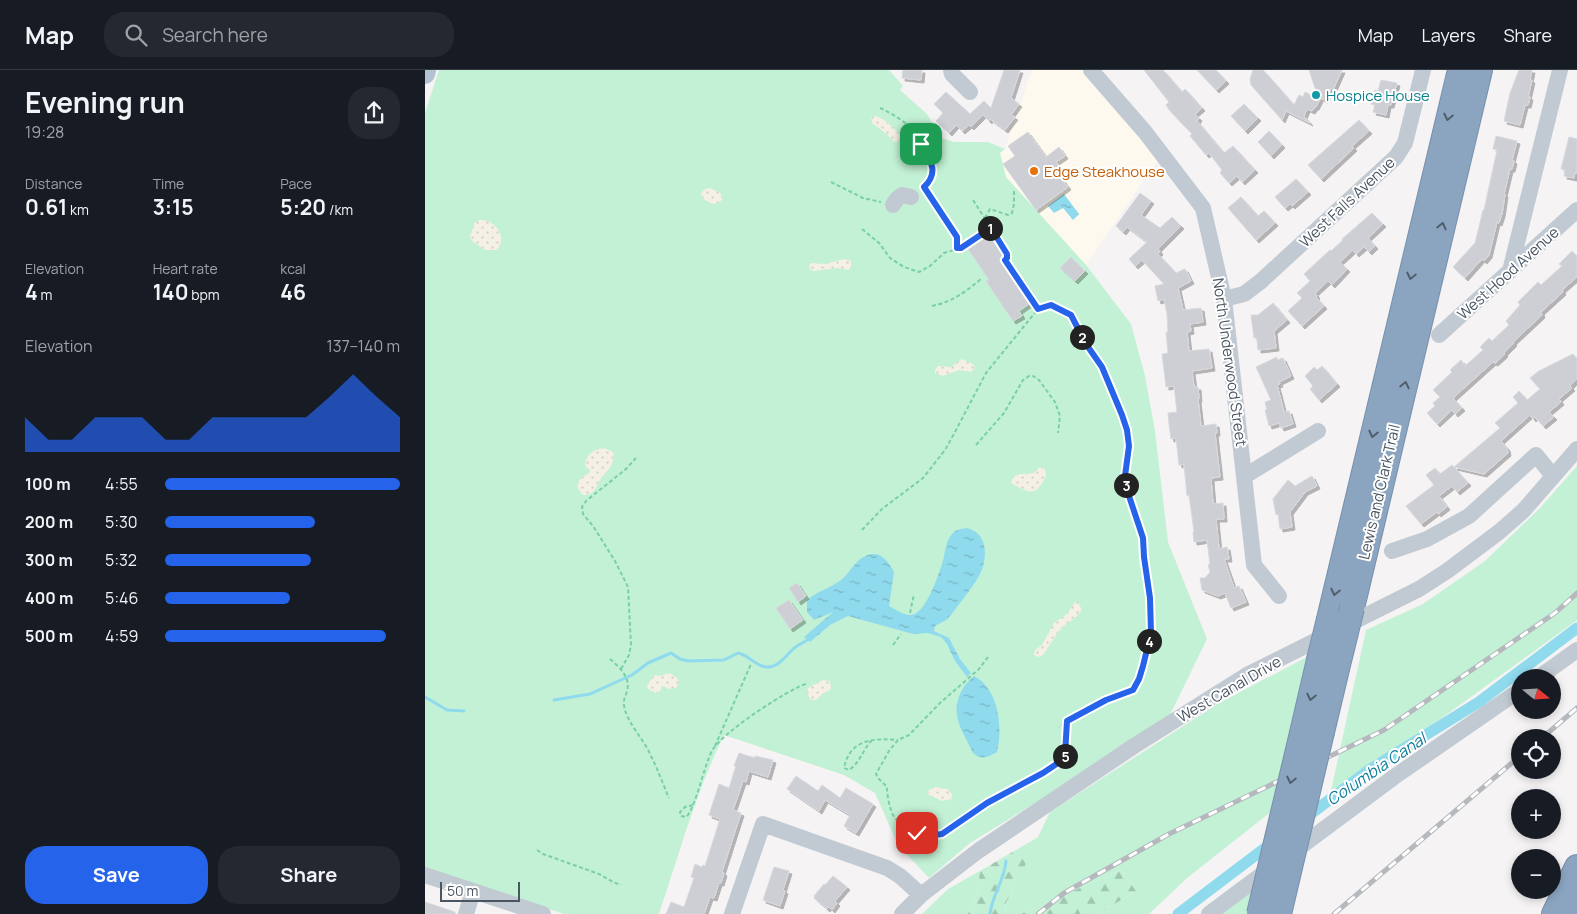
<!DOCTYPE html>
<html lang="en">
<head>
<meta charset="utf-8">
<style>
	:root { --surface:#171b24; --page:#242831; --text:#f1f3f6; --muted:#9ea1a6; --line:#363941; --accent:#2563eb }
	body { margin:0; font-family:Manrope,sans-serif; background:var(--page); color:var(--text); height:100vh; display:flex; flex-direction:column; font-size:19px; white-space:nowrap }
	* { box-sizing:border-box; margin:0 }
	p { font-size:16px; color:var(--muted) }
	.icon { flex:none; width:28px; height:28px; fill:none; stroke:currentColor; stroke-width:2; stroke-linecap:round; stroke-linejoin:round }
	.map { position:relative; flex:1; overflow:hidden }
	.sheet { display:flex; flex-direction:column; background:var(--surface); width:425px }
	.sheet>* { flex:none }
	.needle { width:32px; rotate:108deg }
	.tools { position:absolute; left:1086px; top:599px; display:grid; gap:10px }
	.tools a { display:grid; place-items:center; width:50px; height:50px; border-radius:50%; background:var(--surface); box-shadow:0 2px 8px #0003; font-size:25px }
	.scale { position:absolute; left:15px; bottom:12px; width:80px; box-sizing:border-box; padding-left:5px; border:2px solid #4a5661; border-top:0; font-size:14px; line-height:18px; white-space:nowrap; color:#4a5661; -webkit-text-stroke:4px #fff; paint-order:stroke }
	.pin { position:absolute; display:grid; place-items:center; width:42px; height:42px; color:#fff; margin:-21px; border-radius:10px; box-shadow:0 2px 8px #0006 }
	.km { position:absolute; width:25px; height:25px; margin:-12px; border-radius:50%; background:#222; color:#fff; font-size:14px; line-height:25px; text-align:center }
	.round { display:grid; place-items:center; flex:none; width:52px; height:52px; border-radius:20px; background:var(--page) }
	.headline { display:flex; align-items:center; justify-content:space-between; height:85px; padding:0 25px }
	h1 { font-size:28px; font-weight:700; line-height:38px }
	.stats { display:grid; grid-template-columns:repeat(3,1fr); gap:8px; height:85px; padding:5px 25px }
	.stats div { display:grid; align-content:center }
	.stats b { font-size:21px; font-weight:700 }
	.stats small { font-size:14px; font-weight:400 }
	.stats p { font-size:14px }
	.chart { height:140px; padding:10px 25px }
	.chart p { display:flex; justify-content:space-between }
	.chart svg { width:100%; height:90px; margin-top:5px; fill:var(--accent); opacity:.7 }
	.primary-button { display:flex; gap:10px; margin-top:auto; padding:10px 25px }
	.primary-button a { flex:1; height:58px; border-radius:20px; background:var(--accent); color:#fff; font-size:20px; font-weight:700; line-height:58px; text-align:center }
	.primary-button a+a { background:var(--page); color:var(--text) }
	ul { padding:0 25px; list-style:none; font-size:16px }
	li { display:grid; grid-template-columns:80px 60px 1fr; align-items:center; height:38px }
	li i { height:12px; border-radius:6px; background:var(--accent) }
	header { display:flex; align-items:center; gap:30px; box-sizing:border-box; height:70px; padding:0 25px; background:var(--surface); border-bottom:1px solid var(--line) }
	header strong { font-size:24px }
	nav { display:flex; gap:28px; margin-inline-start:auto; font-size:18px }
	.search { width:350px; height:45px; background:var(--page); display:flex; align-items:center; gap:12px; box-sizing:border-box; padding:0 18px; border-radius:20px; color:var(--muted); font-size:19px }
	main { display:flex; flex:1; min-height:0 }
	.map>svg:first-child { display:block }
</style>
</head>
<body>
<header>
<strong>Map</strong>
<div class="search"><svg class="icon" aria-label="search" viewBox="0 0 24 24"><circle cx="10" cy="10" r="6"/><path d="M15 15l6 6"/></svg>Search here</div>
<nav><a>Map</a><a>Layers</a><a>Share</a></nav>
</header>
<main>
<section class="sheet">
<div class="headline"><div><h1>Evening run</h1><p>19:28</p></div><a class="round"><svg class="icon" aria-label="share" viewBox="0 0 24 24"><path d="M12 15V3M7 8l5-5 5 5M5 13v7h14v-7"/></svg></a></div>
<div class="stats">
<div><p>Distance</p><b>0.61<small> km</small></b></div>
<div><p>Time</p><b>3:15</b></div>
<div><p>Pace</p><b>5:20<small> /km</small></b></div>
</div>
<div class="stats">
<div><p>Elevation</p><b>4<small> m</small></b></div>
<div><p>Heart rate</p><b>140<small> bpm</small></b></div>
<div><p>kcal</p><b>46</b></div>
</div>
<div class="chart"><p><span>Elevation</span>137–140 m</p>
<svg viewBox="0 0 160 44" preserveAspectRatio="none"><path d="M0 44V27L10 38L20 38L30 27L40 27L50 27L60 38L70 38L80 27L90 27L100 27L110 27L120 27L130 17L140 6L150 17L160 27V44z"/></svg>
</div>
<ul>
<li><b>100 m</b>4:55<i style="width:100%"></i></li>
<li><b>200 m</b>5:30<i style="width:64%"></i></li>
<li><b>300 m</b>5:32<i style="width:62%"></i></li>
<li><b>400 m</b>5:46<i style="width:53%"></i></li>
<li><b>500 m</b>4:59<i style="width:94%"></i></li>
</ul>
<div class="primary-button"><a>Save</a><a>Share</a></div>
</section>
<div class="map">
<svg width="1152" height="844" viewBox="0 0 1152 844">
	<defs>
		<pattern id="forest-firs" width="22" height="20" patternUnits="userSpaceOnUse" patternTransform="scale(1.25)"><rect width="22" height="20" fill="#c3f1d5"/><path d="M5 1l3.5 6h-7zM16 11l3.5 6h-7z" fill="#a0c6b0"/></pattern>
		<pattern id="sand-dots" width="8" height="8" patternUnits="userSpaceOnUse" patternTransform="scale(1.25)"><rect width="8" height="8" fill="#f5f0e5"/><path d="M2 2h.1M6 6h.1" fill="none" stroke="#d4d0c7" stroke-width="1.8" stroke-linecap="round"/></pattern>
		<pattern id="water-ripples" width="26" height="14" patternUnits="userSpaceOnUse" patternTransform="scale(1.25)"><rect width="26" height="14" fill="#90daee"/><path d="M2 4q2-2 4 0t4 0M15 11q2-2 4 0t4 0" fill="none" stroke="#78b4c4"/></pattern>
		<filter id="shadow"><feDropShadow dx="3" dy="3" stdDeviation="0" flood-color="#0004"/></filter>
	</defs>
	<rect width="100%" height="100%" fill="#f5f3f3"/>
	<path fill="#fdf9ef" d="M607,0H666L737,84L661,195L581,107L575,83L580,79Z"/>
	<path fill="#c3f1d5" d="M14,0H464L478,16L475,20L502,44L516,68L529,72H563L580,79L575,83L581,107L661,195L706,254L720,306L730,361L743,472L782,569L741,653L545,773L504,808L473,775L450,723L419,705L299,665C271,722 254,784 234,844H139L0,798V43Z
		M1152,396V550L1014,650L906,721L941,560L998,534L1060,491L1115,438Z
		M886,585L847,741L762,808L724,844H673L711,821L696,800L596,844H581L580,836L625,742L794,633Z
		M555,801L552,823L543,844H497L523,819Z
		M832,813L825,844H787Z"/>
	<path fill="url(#forest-firs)" d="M615,766L580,835L581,844H543L552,823L555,801Z
		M696,800L711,821L673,844H596Z"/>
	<path fill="url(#sand-dots)" d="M449,46C457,46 471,59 475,66L473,72H469L463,65L447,53L446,47Z
		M285,118L295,123L298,129C291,137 281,134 276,125C277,121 280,118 285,118Z
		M55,150C70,149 84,168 71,180H60L46,170L45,166L50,152Z
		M419,189L426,191V196L424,200L412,198L389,201L386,200L384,197L385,194L387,193L400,194Z
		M537,289L548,294L550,298L546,302L534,300L518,306L510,303V300L513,296L526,297Z
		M179,378L188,382C191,395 181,401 175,410C170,419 169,425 158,425C146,412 156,409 165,402V400L160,396C161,384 167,380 179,378Z
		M615,397L620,399L621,405C611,428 604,423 586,413C588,401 600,405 609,403Z
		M650,532H653L657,540L650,548L640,555L633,562L618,585L614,587L609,585L610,580L617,575L629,553L642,544Z
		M242,603C248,604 253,607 254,613L251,618L243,619L239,616H237L235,621L231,623L223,619L222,615L230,605L237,606Z
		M398,610L405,611L406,618L403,622L398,623L391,630H386L382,623L383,618Z
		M510,717L522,719L527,724V729L517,731L502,724L504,720Z"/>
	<path fill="url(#water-ripples)" d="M639,124L654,144L648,150L638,138L629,143L623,136Z
		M541,458C564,462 563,490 554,506C546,520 535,532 526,545L521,550L510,556L509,561L524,568L535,589L546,603L542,607L530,591L522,574L516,567L503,563L488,564L423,546L405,555L385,572L379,567L408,542L389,550L382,542V530C392,521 406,518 416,510C422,505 426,498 432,492C449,477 460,485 469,502L464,536C470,539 478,545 485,545C500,546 513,506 517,494C520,485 520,472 527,464C530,460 535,459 541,458Z
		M549,606C574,619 578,658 572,682C563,687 556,691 548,683C539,663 525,647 535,624C539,616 542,612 549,606Z"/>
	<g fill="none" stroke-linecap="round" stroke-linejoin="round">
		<path stroke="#90daee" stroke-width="3" d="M0,627L22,640L39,641
			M129,630L165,624L207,605L223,593L246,583L255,589L263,591L299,590L313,583C323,585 328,593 337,596C353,602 361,583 372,576C377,573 382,571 386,567
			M565,844C567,825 580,809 581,791"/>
		<path stroke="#90daee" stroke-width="11" d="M879,749L944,700L1054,632L1152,558
			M753,844L848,772"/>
	</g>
	<path fill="#cdcfd5" stroke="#d7d9de" filter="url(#shadow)" d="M478,0H497L496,10L477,8Z
		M579,0H595L586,28L594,34L586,45L590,47L580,60L565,49L564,51L558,45L546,57L544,55L537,61L531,55L524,63L511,51L518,43L509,34L521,22L545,44L559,31L566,38Z
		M719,0H738L757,22L760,19L777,38L770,44L774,48L772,51L799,83L808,76L830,100L817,112L812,106L804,113L795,103L797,100L784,83L781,85L765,66L767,64L745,41L741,35L744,32Z
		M772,0H791L801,11L791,20Z
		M828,0H838L869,35L874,25L878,27L880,22L895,29L891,37H890L887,41L882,39L879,46L885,53L861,41L857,50L826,15L825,9Z
		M884,0H917L908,20L906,18L900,30L893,27Z
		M1094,0H1107L1105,10H1107L1103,27H1105L1103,35H1100L1095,55L1079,51L1085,23Z
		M956,10L972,13L966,35H963L961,45L948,42L950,35L946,34L950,20L953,21Z
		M819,34L833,48L820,61L806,46Z
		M934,50L944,61L927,76L929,78L896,109L883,95Z
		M844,61L857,75L846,86L833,72Z
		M603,62L621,87L634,77L640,86L631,92L637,100L633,103L643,117L611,140L578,94L590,86L583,76Z
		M1071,66L1092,71L1087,90L1089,91L1087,99H1085L1079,124H1080L1077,144L1074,153L1072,152L1064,185L1059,191L1057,189L1040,208L1028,197L1050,173L1058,140H1059L1072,80L1068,79Z
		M1144,67L1152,69V103L1150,102L1149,108L1139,106L1140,100L1136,99Z
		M871,109L883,122L867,136L865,134L860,138L850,127Z
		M715,123L726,131L716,145L735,158L747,147L756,156L733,179L735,182L733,184L751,203L760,199L766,211L753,218L758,240L776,238L778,252L765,254L766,261L762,262L764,281L784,279L787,298L767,301L769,317H773L774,329H773L776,356L791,354L792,363H790L795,407L786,408L788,434L798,433L799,449H791L794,479L802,477L804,489H799L809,518L814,516L821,532L806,538L800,523L793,526L777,520L775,508H780L785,502L783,495L785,494L782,470L769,472L768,462H769L764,425L762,426L759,394L754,395L751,368L746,369L744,354L743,343L752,342L749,316L741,317L737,284L743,283L741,262H743L742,244L739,229L733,231L730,216L739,214L717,190L710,196L704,189L722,172L702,157L698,162L691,156Z
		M816,127L833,146L839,141L850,153L831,170L803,138Z
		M947,143L958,154L943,168L950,176L944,182L939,177L931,184L928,180L915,192L922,199L907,215L903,211L890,223L892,226L891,227L899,236L877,256L863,241L877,228L872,223L885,211L879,204L905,180L906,181L918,170L917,169Z
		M565,164L580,185L574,189L604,234L594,241L597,246L588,251L561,211L564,210L541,176L556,166L558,168Z
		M1147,181L1152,186V207L1137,220L1138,222L1116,242L1117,245L1088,272L1089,273L1079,283L1080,284L1070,293L1068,292L1028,328L1037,338L1030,344L1027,340L1012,354L1002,343L1010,336L1008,333L1015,327L1008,320L1027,302L1025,300L1036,290L1040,296L1058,280L1055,277L1064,268L1067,271L1084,255L1081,251L1095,235L1093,232L1113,212L1116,215L1137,196L1134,194Z
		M646,187L660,201L650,211L635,198Z
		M848,233L862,250L849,261L851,278L833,280L832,268H829L826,245H833Z
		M1148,284L1152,289V309L1145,316L1147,318L1134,329L1136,332L1124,342L1129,347L1118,356L1110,347L1108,349L1105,345L1076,371L1082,378L1083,383L1059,404L1029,397L1075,358L1070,353L1093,333L1088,327L1094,321L1102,330L1115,319L1105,308L1114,301Z
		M852,287V290L858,288L866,306L854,312L855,314L852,315L859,342L864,341L868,354L856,358L854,353L844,356L840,340H842L840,332L846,330L831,297Z
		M897,296L912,314L894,330L885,319L888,316L880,306L889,297L892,300Z
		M1027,395L1043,413L1032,422L1027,416L1014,426L1022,437L1013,444L1012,442L996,454L981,436L1009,415L1001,405L1010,398L1015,404Z
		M887,406L892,416L880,422L865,442L867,457L855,459L853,444L851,445L848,429L863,410L870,416Z
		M372,513L381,526L373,532L364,518Z
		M364,530L378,550L365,559L351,538Z
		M314,683L330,688V686L348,690L343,707L324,701L321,712L318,711L308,740L316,743L297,802L299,803L296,813H294L289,828L285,827L279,844H241L246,832L259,837L269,808L266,807L270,794L277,797L278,795L280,796L295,749L284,745L294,714L304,718L311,696H309Z
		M371,706L393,721L397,715L415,728L421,718L448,734L431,763L419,756L425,745L400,730L394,741L362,719Z
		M349,797L364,801L358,820L360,821L355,836L338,830Z
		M408,806L422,817L410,831L412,833L407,840L404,837L402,839L389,828L390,827L389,826L399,814L400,815Z
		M0,832L30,842V844H0Z"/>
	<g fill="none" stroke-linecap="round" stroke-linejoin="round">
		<g stroke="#7690ad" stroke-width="26">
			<path id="highway" d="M927,538L1055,0
				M904,549L1035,0
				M897,662L912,599
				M877,663L894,590
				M1129,844L1152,797
				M1149,844L1152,836"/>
		</g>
		<path stroke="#7ad0a6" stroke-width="2" stroke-dasharray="4 2.5" stroke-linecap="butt" d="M455,38C468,44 481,52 491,63C494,67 495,72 497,77C506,92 515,105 497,119
			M406,112L438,128L456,132
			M499,117L531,167L532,177
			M548,130L566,158
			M560,148L565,139L583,145L587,143L589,134V120
			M437,159L454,173L465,188L479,197L494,202L505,196L519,183L536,178L566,158L581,184L582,188L579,190L613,239
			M507,236C527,232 542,221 557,208
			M551,375L579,343L598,310L604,306H608L614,310L630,332L635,346L633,363
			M437,460L457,439L498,408L520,380L530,362L561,303L613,239L626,235L646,245L661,274L677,297L702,360L704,376L700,406L702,420L718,468L719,487L725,528L726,563L719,596L714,609L708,620L670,635L634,657
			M485,543L489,524
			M468,575L476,564
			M563,587L554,599L515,633L484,665L473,670L464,681L451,704L453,708L462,717C462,725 464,735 467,743C475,760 502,772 519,763C535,755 547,741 563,732C588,718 619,709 639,688L642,676V651
			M185,589C194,597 206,607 202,621C201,626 198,629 199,635C201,652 219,669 226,686C233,700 238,714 244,728
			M196,599L204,585L206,575L203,517L190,491L168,456L158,444L157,437L161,431L201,399L211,388
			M447,670C438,679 435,693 424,700L419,698C425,669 448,668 473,670
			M290,676L326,594
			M268,735L260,737L255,742L256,746L261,747C271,738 279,694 288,679C301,660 362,620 383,613
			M112,780L118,784L174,804L188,812L196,815"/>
		<path stroke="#c1cad2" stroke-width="16" d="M526,0L527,4L545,22
			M666,0L720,62L778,138L799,229L829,495L854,526
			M468,135L472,129L477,125L486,127
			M1085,201L1135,0
			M799,229L819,224L835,212L971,87L980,73L998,0
			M1014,265L1152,140
			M820,406L893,361
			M967,481L1002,469L1044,446L1111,385L1128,406
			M1113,608L1152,580
			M867,783L969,707L1095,620
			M0,805L118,844
			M41,844L48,821
			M307,844L338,754L462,798L475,806L496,825
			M477,844L496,825L553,781L709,676L822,605L994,519L1022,501L1074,462L1098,441L1152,379
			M784,844L847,797"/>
		<path stroke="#b3c2d1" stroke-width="20" d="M0,4L1,0"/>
		<use href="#highway" stroke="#8ba5c1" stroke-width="24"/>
		<g stroke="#b5b8bd" stroke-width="5">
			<path id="rail" d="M1117,668L1152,638
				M613,844L639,823L744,764L959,660L1130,543L1152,523
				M909,844L1095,686"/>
		</g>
		<use href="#rail" stroke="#fff" stroke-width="3" stroke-dasharray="9" stroke-linecap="butt"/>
		<g stroke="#7690ad" stroke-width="26" stroke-linecap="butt">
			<path id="highway-bridge" d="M894,590L904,549
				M912,599L927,538
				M834,844L877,663
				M854,844L897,662"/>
		</g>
		<use href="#highway-bridge" stroke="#8ba5c1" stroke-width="24"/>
	</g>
	<defs><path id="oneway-chevron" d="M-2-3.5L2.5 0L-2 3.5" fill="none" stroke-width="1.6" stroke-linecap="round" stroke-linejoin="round" transform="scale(1.25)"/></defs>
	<g stroke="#505e6b">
		<use href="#oneway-chevron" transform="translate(1023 47) rotate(103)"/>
		<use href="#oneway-chevron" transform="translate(1017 156) rotate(-77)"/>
		<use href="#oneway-chevron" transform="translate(986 206) rotate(103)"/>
		<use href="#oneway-chevron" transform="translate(980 315) rotate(-77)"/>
		<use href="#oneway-chevron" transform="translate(948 364) rotate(103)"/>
		<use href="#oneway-chevron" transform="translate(910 522) rotate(103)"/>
		<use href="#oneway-chevron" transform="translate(886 627) rotate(103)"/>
		<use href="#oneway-chevron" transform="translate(866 710) rotate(103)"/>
	</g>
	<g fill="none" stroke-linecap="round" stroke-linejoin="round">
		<g stroke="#fff" stroke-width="10">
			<path id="route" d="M492,763L502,766L517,764L562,733L618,703L636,691L640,685L642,651L681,630L708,620L714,609L718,596L726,563L725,528L719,487L718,468L702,420L700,406L704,376L702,360L697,345L677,297L661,274L646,245L626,235L613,239L580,190L582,188V184L566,158L536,178H532V167L499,117C515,102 505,90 496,74"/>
		</g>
		<use href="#route" stroke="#2563eb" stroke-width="6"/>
	</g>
	<circle fill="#0f9aa8" stroke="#fff" stroke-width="2" cx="891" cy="25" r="5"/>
	<circle fill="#e8710a" stroke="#fff" stroke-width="2" cx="609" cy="101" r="5"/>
	<g text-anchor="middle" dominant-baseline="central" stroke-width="4" stroke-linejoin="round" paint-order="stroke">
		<g font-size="15" fill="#0d838f" stroke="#fff" text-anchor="start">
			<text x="901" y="25">Hospice House</text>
		</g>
		<g font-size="15" fill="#c56008" stroke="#fff" text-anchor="start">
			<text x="619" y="101">Edge Steakhouse</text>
		</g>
		<g font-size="15" fill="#4a5661" stroke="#fff">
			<text transform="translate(922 132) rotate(-43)">West Falls Avenue</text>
			<text transform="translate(1083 203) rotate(-42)">West Hood Avenue</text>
			<text transform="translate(805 292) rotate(82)">North Underwood Street</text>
			<text transform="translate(954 422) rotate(-77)">Lewis and Clark Trail</text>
			<text transform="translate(804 619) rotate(-30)">West Canal Drive</text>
		</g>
		<g font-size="16" font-style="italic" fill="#0c7c9b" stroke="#fff">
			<text transform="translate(951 699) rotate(-34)">Columbia Canal</text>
		</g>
	</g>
</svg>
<div class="tools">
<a><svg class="needle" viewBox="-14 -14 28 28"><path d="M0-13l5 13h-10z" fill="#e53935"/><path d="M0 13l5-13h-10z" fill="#9ea1a6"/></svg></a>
<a><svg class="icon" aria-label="locate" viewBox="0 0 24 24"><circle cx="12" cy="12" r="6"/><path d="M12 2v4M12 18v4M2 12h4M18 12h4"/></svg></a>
<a>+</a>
<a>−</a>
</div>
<div class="scale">50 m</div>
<div class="pin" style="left:496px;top:74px;background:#1e9e55"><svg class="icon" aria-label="arrive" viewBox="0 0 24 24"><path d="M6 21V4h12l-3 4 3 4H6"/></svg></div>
<div class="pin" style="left:492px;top:763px;background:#d93025"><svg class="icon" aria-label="check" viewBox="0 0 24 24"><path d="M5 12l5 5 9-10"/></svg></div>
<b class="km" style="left:565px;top:158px">1</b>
<b class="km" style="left:657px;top:267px">2</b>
<b class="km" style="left:701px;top:415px">3</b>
<b class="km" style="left:724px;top:571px">4</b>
<b class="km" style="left:640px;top:686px">5</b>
</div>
</main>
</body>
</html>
